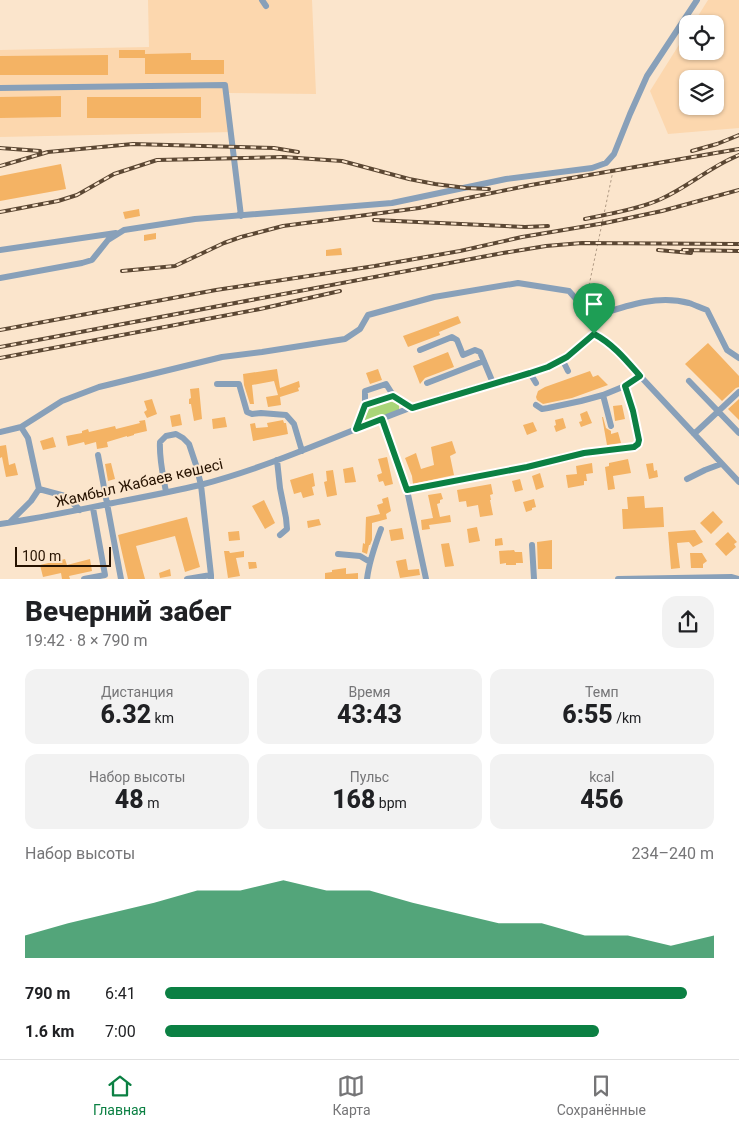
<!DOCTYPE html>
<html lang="ru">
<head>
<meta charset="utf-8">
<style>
	:root { --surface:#fff; --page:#f2f2f2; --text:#202124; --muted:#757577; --line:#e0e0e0; --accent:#0b8043 }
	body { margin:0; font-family:Roboto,sans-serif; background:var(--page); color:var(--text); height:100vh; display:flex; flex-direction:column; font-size:19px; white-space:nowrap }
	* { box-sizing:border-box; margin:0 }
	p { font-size:16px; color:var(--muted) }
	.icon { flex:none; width:28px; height:28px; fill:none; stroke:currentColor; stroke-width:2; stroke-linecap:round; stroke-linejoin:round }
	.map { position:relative; height:579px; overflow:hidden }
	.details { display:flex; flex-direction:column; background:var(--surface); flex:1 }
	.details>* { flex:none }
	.tools { position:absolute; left:679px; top:15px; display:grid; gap:10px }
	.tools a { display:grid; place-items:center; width:45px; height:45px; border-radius:10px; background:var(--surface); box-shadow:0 1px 4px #0004; font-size:25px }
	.scale { position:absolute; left:15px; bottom:12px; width:96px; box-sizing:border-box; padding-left:5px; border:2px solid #261200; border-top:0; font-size:14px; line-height:18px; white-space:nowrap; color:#261200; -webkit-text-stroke:4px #fbe5cc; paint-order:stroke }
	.pin { position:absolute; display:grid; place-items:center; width:42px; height:42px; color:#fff; margin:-51px -21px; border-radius:50% 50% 50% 0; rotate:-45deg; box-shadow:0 0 5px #0007 }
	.pin .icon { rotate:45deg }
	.round { display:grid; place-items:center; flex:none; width:52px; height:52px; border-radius:15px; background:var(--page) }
	.summary { display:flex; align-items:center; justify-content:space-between; height:85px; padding:0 25px }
	h1 { font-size:28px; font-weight:800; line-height:38px }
	.figures { display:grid; grid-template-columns:repeat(3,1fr); gap:8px; height:85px; padding:5px 25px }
	.figures div { display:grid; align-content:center; border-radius:12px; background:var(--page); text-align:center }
	.figures b { font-size:25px; font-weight:800 }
	.figures small { font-size:14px; font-weight:400 }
	.figures p { font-size:14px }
	.chart { height:140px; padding:10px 25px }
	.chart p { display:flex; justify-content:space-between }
	.chart svg { width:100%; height:90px; margin-top:5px; fill:var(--accent); opacity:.7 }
	ul { padding:0 25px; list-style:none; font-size:16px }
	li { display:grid; grid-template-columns:80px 60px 1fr; align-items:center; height:38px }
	li i { height:12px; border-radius:6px; background:var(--accent) }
	.tab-bar { display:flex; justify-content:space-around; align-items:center; height:70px; border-top:1px solid var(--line); background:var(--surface); font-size:14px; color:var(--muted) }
	.tab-bar a { display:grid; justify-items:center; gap:2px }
	.tab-bar .current { color:var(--accent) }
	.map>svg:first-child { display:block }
</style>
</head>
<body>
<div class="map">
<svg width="739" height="579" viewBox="0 0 739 579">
	<rect width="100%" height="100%" fill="#fbe5cc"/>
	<path fill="#fcd7ae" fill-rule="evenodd" d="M148,0H312L316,94L229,93L233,132L0,137V50L149,47Z
		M708,0H739V128L668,134L650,91L687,32L688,51H715V24H693ZM688,79H715V106H688Z"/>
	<path fill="#a9d578" d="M389,401L399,404V410L366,422L364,419L370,407Z"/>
	<path fill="#f4b364" d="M119,50H145V54L191,53V60H224V74H145V58H119Z
		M108,55V75H0V56Z
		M61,96V117L0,118V97Z
		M87,97H201V118H87Z
		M61,164L66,189L0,201V176Z
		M139,209L140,216L125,219L123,212Z
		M156,233V239L144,241V235Z
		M341,248L342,255L326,256V250Z
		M458,316L461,323L439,332L440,335L408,347L403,336Z
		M708,343L739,376V387L736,388L722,401L685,364Z
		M448,352L454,367L425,378L420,384L413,366Z
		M277,369L280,388L299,381L300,387L298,388L299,391L280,397L281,405L268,407L266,397L278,395L274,381L252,385L254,404H250L244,385L243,374Z
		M378,369L382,380L370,384L366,373Z
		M590,371L593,377L598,375L608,385L572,398L543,404L537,400L536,397L538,391L545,387Z
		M199,388L202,419L194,421L191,404H189V399L191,398L190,389Z
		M152,399L157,414L147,418L144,412L147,410L144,401Z
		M739,399V420L728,409Z
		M622,405L625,419L615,421L613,406Z
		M587,411L592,423L581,427L579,422L582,421L580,414Z
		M180,414L182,425L172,427L170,416Z
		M225,417L227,427L213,429L212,419Z
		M602,417H603L606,428L611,431V434L618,432L621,443L607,445Z
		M563,418L566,428L556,432L554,426L556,425L555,420Z
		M145,420L147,431L134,434V435L127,437V436L107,442L108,447L97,449L96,442L85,445L84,442L68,446L66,436L82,433V431L88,429L89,432L115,426L116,429L140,423L139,421Z
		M283,420L284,423H286L288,434L253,441L250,424L255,423L256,428L268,427L267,423Z
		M533,422L537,431L527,435L523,425Z
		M53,437L56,447L43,450L40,441Z
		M452,441L456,453L450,456L454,475L413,484L412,476L405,458L416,453L421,469L434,465L431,447Z
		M6,445L9,465L15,463L18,475L6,477L2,457L0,458V446Z
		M387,457L393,484L385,486L383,481L379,482L377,475L382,473L378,459Z
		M628,459L631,473L613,476L615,489L608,490L605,467L609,466V463Z
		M111,463L115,479L108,481L105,464Z
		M592,463L593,473L586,474L587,481H584V485L568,488L566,475L577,474L576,466Z
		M653,463L654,471L657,470L658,477L649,479L646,464Z
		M353,467L356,482L345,483L343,469Z
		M333,470L337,495L327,497L324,482L327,481L326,471Z
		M313,473L315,486L312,487L314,495L303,498L301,492L294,494L290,480Z
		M540,473L544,487L536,490L532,476Z
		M520,479L523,490L515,492L512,481Z
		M491,484L493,494L490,495L491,500H490L493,515L480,517L478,505L467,507L466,501L459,502L457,490Z
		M441,493L443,499L440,500V503L437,504L440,517L450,515L451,522L429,525L430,529L422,530L421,520L433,518L428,495Z
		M644,496L645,508L663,507L664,527L623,529L622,509H628L627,497Z
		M388,497L391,511L386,514L387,519L372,523V540L370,545H369L367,554L362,552L363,543L365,544L366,517L380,514L377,505L383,503L382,499Z
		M534,499L536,507L532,508V510L526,512L523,502Z
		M264,500L275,523L265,529L252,506Z
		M713,511L723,522L711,534L700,523Z
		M187,517L200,567L185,572L175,536L136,546L145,579H128L118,535Z
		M319,519L321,525L308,528L307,521Z
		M477,527L480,541L469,543L467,529Z
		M402,528L404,539L391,541L389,530Z
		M695,530L703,542L693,547L689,542L677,543L680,568L671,569L668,532Z
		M239,531L240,540L229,541L228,532Z
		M728,532L737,542L734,544L736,547L726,556L715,544Z
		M502,538L503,545L495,546V539Z
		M552,540V569H538L537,542Z
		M449,543L454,566L445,567L441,544Z
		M514,550L515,552H522L523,563H516V565H506V563L500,564L499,551Z
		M224,551H229L230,553L244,551V557L236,558L240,576L228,578Z
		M690,553H702L707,561L703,564V568H691Z
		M65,559L67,565L90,559L92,571L69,576L70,579H62L61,573L43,577L40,565Z
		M406,559L408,570L419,569L420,575L400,578L396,561Z
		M248,562H256L257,568L249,569Z
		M346,568V574L358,573V579H325V573L332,572V570Z
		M170,569L171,576L160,578L159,573Z"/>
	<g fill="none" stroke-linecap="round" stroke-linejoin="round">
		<path stroke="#b09a84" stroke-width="1" stroke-dasharray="2.5 2.5" stroke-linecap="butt" d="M586,300L613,171L611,168"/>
		<path stroke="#88a0b9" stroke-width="6" d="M262,0L266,6
			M0,88L225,85L241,216
			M0,250L116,233
			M0,278L82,263L92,260L108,240L124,230L195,219L392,203L506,179L592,168L606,163L614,154L630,114L647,76L697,0
			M592,317C623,307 656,294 689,303C695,305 701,308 707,310L727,350L739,358
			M420,350L452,337L457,340L463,355L475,350L480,352L493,383
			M562,359L568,371
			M530,373L536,383
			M689,381L739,433
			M427,383L484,361
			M217,384H239L247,412L252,414L261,413L286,415L294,424L302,451
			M603,395L611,426
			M365,405V391L386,384L393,395
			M536,405L542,409L548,408L581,401L603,395L625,386
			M382,419L407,490L426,579
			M356,429L365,405L393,395L412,408
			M0,432L21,427L62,401L99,387L222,357L262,352L345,339L360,329L368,315L434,297L518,283L569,291L592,317L594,334
			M694,434L739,392
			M98,455L121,579
			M277,460L280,488L286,518L287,529L280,535
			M687,479L705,470L721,464
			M39,489L65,496L80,510
			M407,490L527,467L584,453L634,447L638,444L639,440L633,411L625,386L640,376
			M166,492C163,475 159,459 160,442L166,436L176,434L183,438L189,444L196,465L201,485L211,575V579
			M10,522L31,501L39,489L28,438L21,427
			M0,524C41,518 82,509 123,501C149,496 175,491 200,485C273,466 340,434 410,408C455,392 502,381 548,367L567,357L594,334L601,338L613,347L739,482
			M532,545L534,579
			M338,554L360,556L370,562
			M84,579L105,575L93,508
			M187,579L211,575
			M367,579C369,562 375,545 381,529
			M618,579L731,577L738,579"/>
		<g stroke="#5b4733" stroke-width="4">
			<path id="rail" d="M0,148L40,151
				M692,151L717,144L739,135
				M0,166L48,152L133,144L274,148L298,152
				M0,212L58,201L77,195L114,174L157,160L283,157L342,161L409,179L435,184L466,188L489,189
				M585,219C608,214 640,209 661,199C688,187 711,166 739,155
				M374,220L525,227L548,226
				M658,250L691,253
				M683,250L739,251
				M122,271L175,266L224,243L241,237L283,226L419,208L531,185L739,149
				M0,330L216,290L375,266L460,251L522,237L605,223L662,211L739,190
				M0,347L503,253L546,246L582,243L739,244
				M0,358L260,309L340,291"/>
		</g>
		<use href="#rail" stroke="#fbe5cc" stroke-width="2" stroke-dasharray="5.5" stroke-linecap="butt"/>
	</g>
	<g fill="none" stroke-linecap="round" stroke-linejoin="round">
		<g stroke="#fff" stroke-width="10">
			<path id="route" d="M594,334C613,344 626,360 640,376L625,386L633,411L639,440L638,444L634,447L584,453L527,467L407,490L382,419L356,429L365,405L393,396L412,408L530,373L548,367L567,357Z"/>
		</g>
		<use href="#route" stroke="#0b8043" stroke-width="6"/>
	</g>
	<g text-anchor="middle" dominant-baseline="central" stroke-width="4" stroke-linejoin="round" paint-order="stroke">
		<g font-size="15" fill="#261200" stroke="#fbe5cc">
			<text transform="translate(139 483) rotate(-13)">Жамбыл Жабаев көшесі</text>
		</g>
	</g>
</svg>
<div class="tools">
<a><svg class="icon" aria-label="locate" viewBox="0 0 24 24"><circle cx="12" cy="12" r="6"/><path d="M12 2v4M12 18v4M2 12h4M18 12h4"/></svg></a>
<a><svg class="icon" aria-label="layers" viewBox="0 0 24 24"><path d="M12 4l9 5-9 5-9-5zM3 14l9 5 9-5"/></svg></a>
</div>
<div class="scale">100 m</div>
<div class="pin" style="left:594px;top:334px;background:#1e9e55"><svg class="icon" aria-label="arrive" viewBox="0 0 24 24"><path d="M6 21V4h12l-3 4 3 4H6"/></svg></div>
</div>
<section class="details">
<div class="summary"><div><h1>Вечерний забег</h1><p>19:42 · 8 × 790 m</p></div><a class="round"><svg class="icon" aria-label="share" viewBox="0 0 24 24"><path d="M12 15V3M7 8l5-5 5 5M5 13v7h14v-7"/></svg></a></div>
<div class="figures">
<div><p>Дистанция</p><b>6.32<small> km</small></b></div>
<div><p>Время</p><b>43:43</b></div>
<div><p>Темп</p><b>6:55<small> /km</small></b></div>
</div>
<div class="figures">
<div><p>Набор высоты</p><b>48<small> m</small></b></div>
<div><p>Пульс</p><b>168<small> bpm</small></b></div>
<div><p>kcal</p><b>456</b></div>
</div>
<div class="chart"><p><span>Набор высоты</span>234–240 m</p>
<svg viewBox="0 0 160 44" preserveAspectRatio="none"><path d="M0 44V33L10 27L20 22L30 17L40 11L50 11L60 6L70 11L80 11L90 17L100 22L110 27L120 27L130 33L140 33L150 38L160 33V44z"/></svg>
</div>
<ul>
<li><b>790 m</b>6:41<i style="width:95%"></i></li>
<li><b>1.6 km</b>7:00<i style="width:79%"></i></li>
</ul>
</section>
<nav class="tab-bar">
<a class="current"><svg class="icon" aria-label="home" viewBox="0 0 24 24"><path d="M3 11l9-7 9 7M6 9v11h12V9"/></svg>Главная</a>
<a><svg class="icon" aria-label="map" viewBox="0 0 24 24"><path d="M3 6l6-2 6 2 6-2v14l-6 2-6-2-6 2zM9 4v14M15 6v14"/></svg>Карта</a>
<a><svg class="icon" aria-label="saved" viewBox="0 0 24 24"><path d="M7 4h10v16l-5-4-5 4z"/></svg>Сохранённые</a>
</nav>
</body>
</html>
